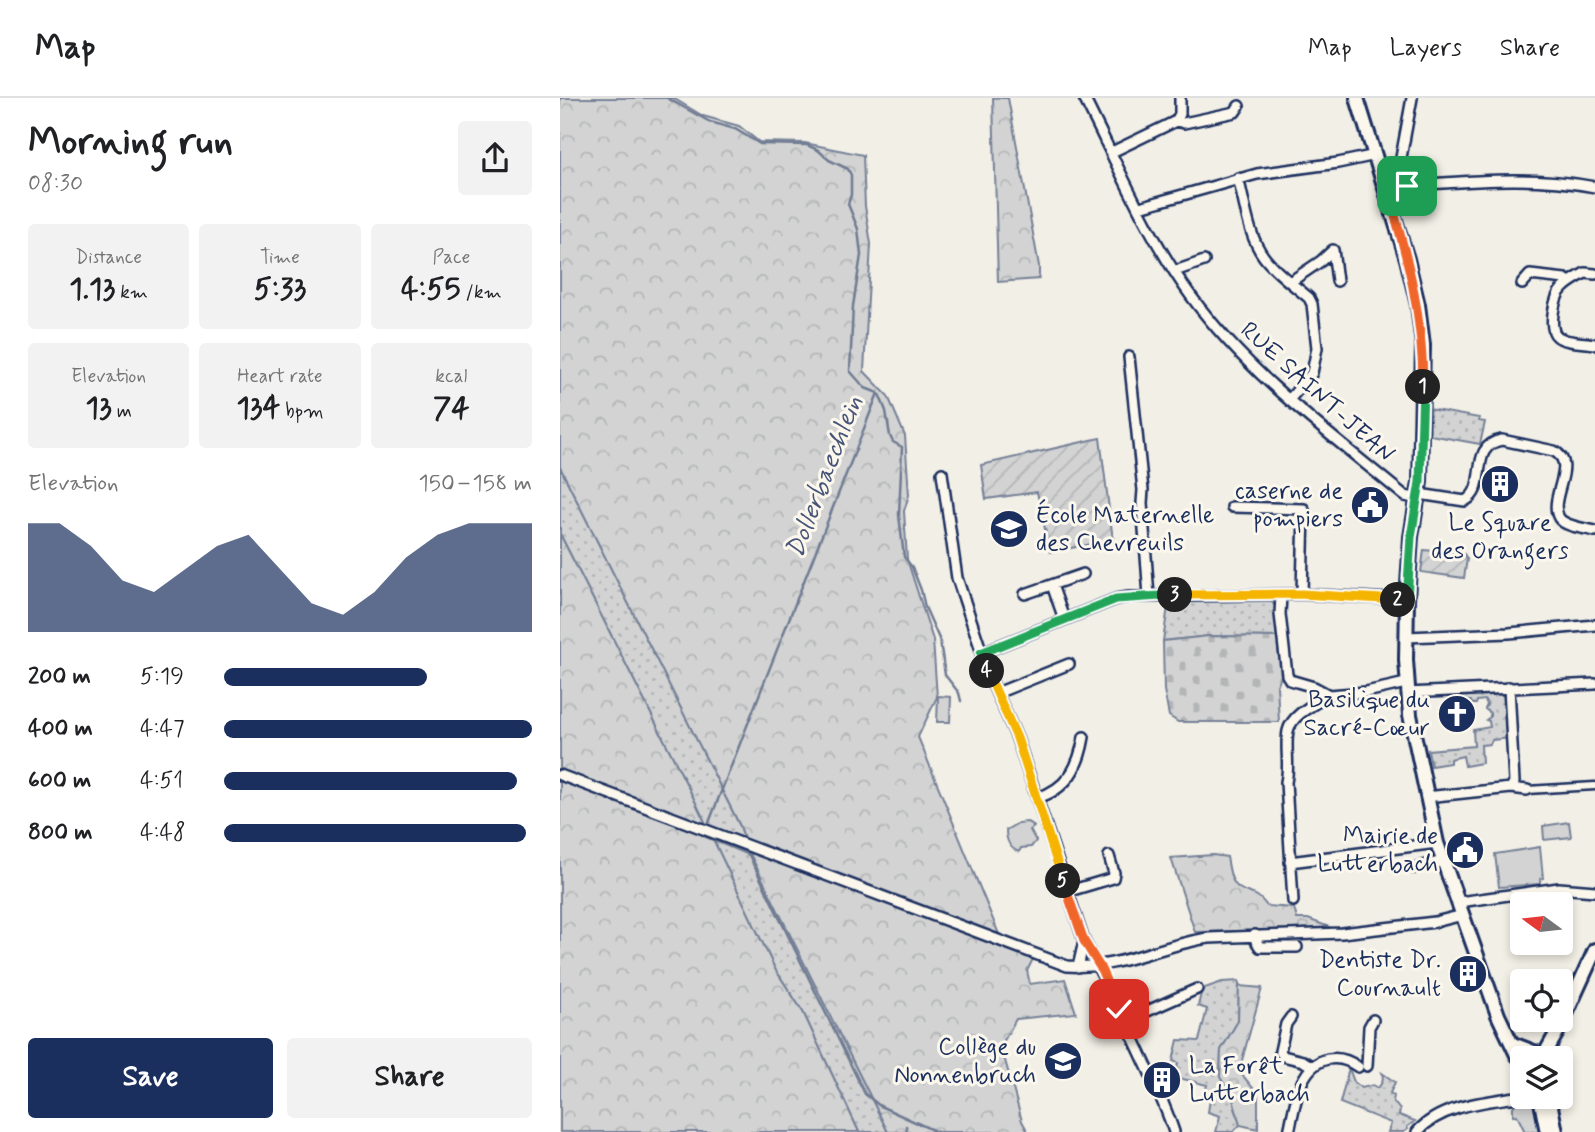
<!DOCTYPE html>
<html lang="en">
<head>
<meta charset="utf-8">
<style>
	:root { --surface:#fff; --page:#f2f2f2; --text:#202124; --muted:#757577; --line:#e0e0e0; --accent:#1b2f5e }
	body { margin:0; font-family:Mynerve,sans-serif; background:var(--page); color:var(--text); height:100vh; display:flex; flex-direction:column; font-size:26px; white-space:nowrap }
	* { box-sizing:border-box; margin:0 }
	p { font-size:23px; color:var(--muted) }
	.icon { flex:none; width:38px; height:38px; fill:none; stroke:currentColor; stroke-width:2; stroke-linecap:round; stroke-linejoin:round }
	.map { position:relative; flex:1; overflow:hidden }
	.side { display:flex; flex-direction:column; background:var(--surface); width:560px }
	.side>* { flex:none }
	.needle { width:46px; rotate:285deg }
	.fabs { position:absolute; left:950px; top:794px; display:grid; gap:14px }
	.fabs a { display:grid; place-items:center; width:63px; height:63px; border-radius:7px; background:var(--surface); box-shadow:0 4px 10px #0003; font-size:35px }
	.pin { position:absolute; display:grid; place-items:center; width:60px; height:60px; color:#fff; margin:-30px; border-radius:14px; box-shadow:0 4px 10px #0006 }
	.km { position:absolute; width:35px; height:35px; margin:-18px; border-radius:50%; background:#222; color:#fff; font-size:19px; line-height:35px; text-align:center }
	.round { display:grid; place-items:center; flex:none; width:74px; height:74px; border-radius:7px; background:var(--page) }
	.head { display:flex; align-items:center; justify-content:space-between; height:119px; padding:0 28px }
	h1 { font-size:38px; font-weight:700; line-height:52px }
	.metrics { display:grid; grid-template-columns:repeat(3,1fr); gap:10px; height:119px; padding:7px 28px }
	.metrics div { display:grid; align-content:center; border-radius:7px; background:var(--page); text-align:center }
	.metrics b { font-size:30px; font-weight:700 }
	.metrics small { font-size:19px; font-weight:400 }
	.metrics p { font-size:19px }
	.chart { height:196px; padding:14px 28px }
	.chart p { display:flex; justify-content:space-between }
	.chart svg { width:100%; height:126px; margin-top:7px; fill:var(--accent); opacity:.7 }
	.primary-button { display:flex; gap:14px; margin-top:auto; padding:14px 28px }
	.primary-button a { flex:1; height:80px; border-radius:7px; background:var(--accent); color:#fff; font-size:28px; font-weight:700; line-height:80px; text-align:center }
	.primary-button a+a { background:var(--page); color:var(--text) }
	ul { padding:0 28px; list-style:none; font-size:23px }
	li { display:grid; grid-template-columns:112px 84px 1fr; align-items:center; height:52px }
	li i { height:18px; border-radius:9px; background:var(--accent) }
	header { display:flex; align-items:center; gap:42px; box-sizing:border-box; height:98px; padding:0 35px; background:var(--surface); border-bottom:2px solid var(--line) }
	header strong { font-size:33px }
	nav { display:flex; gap:38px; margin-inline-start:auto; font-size:24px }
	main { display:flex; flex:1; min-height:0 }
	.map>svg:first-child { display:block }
</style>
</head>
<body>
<header>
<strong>Map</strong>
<nav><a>Map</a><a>Layers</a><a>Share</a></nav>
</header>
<main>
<section class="side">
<div class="head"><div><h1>Morning run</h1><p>08:30</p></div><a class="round"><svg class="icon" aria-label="share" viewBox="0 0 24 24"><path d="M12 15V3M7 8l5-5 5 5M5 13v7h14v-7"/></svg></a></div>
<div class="metrics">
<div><p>Distance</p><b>1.13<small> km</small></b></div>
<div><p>Time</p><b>5:33</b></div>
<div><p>Pace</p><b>4:55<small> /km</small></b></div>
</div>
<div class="metrics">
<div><p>Elevation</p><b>13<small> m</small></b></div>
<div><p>Heart rate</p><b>134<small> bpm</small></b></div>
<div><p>kcal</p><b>74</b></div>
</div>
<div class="chart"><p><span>Elevation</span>150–158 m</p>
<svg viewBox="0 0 160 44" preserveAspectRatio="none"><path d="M0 44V6L10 6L20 14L30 26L40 30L50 22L60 14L70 10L80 22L90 34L100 38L110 30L120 18L130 10L140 6L150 6L160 6V44z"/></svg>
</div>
<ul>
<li><b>200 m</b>5:19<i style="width:66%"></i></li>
<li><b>400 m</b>4:47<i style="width:100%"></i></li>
<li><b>600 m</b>4:51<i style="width:95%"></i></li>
<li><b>800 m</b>4:48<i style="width:98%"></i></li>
</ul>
<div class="primary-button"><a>Save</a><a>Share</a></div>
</section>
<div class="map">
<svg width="1035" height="1034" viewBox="0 0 1035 1034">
	<defs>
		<pattern id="grass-dots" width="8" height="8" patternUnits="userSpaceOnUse" patternTransform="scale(1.75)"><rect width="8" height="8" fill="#d2d3d2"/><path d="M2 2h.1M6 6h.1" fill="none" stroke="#b4b5b7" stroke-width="1.8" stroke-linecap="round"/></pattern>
		<pattern id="forest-crowns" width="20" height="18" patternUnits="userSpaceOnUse" patternTransform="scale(1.75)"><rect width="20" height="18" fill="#d2d3d2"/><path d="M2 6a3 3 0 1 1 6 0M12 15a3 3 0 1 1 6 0" fill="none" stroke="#b4b5b7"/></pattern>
		<pattern id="cemetery-stones" width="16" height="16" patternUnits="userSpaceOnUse" patternTransform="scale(1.75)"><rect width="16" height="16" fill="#d2d3d2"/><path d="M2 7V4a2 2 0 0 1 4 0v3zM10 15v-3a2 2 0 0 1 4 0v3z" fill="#b4b5b7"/></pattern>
		<pattern id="garden-furrows" width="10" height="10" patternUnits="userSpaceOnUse" patternTransform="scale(1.75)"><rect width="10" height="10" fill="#d2d3d2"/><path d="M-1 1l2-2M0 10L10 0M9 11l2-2" fill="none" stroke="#b4b5b7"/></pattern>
	</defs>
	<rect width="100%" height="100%" fill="#f2efe6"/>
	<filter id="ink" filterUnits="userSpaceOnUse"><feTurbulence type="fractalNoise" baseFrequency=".0143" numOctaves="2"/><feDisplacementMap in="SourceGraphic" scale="14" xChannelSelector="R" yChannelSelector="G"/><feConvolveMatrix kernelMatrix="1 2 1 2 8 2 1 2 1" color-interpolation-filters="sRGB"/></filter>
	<g filter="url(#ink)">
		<path fill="url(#grass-dots)" stroke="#768198" stroke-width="2" d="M869,311L919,320V323L925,324L920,346L870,337Z
			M0,369L180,728L189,754L328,1034H299L243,914L215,871L133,699L0,436Z
			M709,500L715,508L717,539L649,538L603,543L608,508L612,502Z
			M941,595L947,598L950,640L932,642L930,646L921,647L922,665L905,668L903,658L890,661V665L871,668L868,652L914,648L913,632L930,629L929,623L926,622L930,619V615L925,611L927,607L925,602L917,603L916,606H912L911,603L898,604L896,596Z
			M679,883L678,923L661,952L660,978L673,1001L680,1027L673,1034H656L660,1018L648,1014L650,1001L644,999L647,987L615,979L618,965L613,963L618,942L639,943L647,911L638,908L642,891L662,884Z
			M789,970L794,984L802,990L813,987L817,990C822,987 824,981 822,975L835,984L830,995L834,998L833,1003L840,1012L839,1017L855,1023L847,1029L848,1031L844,1034H828L831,1025L780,1005Z"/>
		<path fill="url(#forest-crowns)" stroke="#768198" stroke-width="2" d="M0,0H113L143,18L179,28L199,44L245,45L303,57L305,108L311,146L304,273L328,298L345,338L349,397L344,413L347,461L373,542L377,599L358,639L443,846L473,861L467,873L470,886L505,881L516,915L456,921L441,948L462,1023L468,1034H328L189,754L180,728L0,369Z
			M433,0H448L479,168V181L438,184Z
			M0,436L133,699L215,871L243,914L299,1034H0Z
			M653,757L667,759C669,769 670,784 679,790C692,799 694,791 707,808L734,810L737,821H748L777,832L635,834L611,760Z
			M679,888L702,890L679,973L698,996V1031L680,1027L673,1001L660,979L661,952L678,923Z"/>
		<path fill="url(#cemetery-stones)" stroke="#768198" stroke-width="2" d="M649,538L717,539L723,576L717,587L719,624H618L609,618L604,592L603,543Z"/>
		<path fill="#d2d3d2" stroke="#768198" stroke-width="2" d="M378,598L391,599L390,624H377Z
			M467,724L473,727L474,729L470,732L476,743L471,749L461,750L459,754C450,751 446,742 446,732L458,725Z
			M1009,724L1011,739L984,742L983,728Z
			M980,749L983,780L980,781V786L939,789L935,756Z
			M975,1000L979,1034H965L957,1017L953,1018V1009L956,1005Z"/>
		<path fill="url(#garden-furrows)" stroke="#768198" stroke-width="2" d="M540,340L553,442L490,454L477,394L426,401L421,367Z
			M864,452L904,456L907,461L904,480L861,474Z"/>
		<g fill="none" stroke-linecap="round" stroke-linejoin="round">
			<path stroke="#707b93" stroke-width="2.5" d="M107,0L150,24L175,31L200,46L247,47L258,52L269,62L288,71L291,77V97L288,106L298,131L301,157L293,208L290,273L305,290L318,295
				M319,296L326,313L330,338L333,344L342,349L339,417L344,459L352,469L361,492L365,509L380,543L385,577L399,595L401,603
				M148,727L318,295
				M145,735L144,738L189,757L305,996L320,1008L377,1034
				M346,1028L347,1034"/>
			<g stroke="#1b2f5e" stroke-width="11">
				<path id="pedestrian" d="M967,692L1035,688"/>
			</g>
			<g stroke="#1b2f5e" stroke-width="14">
				<path id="minor" d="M524,0C556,63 589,141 631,198C689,277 770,336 845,398L858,401
					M616,23L624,25L675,14L679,8
					M552,54L616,23L620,16V0
					M678,80C685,105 688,138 704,159C716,175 734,187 749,200L752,206L757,250L752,275L729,302
					M838,88V76L852,0
					M827,91L838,88C904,84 969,76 1035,89
					M580,109L697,76L778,65L816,57
					M615,173L644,163
					M1035,176L1025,175C1017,180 1008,184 1002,191C994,199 988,231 997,238C1005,245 1024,244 1035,246
					M730,184L761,163L773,152L777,183
					M962,186L970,177L1005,181L1010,184
					M569,259L583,392L582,405L589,498
					M382,375L397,480L431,582L457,640L524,843C544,879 562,916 580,954C592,980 605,1006 614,1034
					M859,396L905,403C930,390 907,348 942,342L994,353C1019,366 987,400 999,420C1005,429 1025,430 1035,433
					M672,409L744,411L742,496
					M492,487L504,521
					M465,496L523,476
					M721,497L720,516L727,577L730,582L754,589L769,597L806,594L846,585
					M846,539L949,535L1035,527
					M421,555L556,501L569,499L742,496L847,502
					M949,589L954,684L951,690
					M437,595L509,566
					M847,595L1035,586
					M0,677L507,868C561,872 598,847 649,840L782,835L875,824L903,817
					M866,699L951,690L967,692
					M477,700C507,691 519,669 524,639
					M730,764L877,745
					M854,770L883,763
					M506,794L553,780L554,775L549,758
					M733,803L726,684C730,667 725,650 728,633C732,616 755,606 769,597
					M899,804L999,790L1035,793
					M695,837L696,843L700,849H737
					M518,869L524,843
					M731,919L726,926L720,953L723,958L743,963L751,968
					M565,923L637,891
					M807,968L809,929L813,922
					M729,1034C735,1009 738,967 768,961C779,959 789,962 798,969
					M857,1034C882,1006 927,1004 962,998"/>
			</g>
			<g stroke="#1b2f5e" stroke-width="18">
				<path id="secondary" d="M797,0L847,161L858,207L863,247L860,384L851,439L847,502L846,562L850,617L877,745L938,917L957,957L962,962
					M953,946L989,960
					M982,961L1000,929L1035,852
					M980,999L987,1034
					M989,999L996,1034"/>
			</g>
			<use href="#pedestrian" stroke="#fbf7ec" stroke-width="6"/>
			<use href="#minor" stroke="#fbf7ec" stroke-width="9"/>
			<use href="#secondary" stroke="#fbf7ec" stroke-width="12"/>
		</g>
	</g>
	<g fill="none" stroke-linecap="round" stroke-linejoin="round" filter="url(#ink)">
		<g stroke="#fff" stroke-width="14">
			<path id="split-1" d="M847,88L827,91C848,160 863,217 863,289"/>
		</g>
		<g stroke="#fff" stroke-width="14">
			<path id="split-2" d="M838,502H847L851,439L860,384L863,289"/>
		</g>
		<g stroke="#fff" stroke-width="14">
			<path id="split-3" d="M615,497L742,496L838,502"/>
		</g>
		<g stroke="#fff" stroke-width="14">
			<path id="split-4" d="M427,573L421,555L556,501L615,497"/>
		</g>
		<g stroke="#fff" stroke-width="14">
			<path id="split-5" d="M427,573L457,640L503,783"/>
		</g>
		<g stroke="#fff" stroke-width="14">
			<path id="split-6" d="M503,783L524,843L540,869L559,911"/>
		</g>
		<use href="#split-1" stroke="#f0652b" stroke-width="9"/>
		<use href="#split-2" stroke="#22a559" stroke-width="9"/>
		<use href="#split-3" stroke="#f5b400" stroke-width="9"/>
		<use href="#split-4" stroke="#22a559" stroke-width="9"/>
		<use href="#split-5" stroke="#f5b400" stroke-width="9"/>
		<use href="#split-6" stroke="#f0652b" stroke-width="9"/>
	</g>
	<defs>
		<g id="building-disc" transform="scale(2.0125)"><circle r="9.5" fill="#1b2f5e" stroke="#fbf7ec"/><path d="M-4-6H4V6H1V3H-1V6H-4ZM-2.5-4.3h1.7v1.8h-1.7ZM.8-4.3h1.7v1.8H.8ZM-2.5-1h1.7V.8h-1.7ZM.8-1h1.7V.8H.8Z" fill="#fff"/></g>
		<g id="civic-disc" transform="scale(2.0125)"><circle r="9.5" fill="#1b2f5e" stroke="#fbf7ec"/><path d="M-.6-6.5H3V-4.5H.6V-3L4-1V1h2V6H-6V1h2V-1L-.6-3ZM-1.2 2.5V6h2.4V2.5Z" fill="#fff"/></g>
		<g id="school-disc" transform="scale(2.0125)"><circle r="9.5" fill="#1b2f5e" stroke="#fbf7ec"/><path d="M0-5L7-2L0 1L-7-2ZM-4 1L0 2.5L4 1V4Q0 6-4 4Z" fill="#fff"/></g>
		<g id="church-disc" transform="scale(2.0125)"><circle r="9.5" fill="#1b2f5e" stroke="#fbf7ec"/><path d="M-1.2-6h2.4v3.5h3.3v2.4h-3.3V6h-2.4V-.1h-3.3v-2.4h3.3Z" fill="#fff"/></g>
	</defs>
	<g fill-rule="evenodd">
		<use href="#building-disc" x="940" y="386"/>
		<use href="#civic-disc" x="810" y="407"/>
		<use href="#school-disc" x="449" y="431"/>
		<use href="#church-disc" x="897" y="616"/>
		<use href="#civic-disc" x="905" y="752"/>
		<use href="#building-disc" x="908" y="876"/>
		<use href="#school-disc" x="503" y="963"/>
		<use href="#building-disc" x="602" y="982"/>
	</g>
	<g text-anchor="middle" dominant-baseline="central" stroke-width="6" stroke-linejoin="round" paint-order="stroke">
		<g font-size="24" fill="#1b2f5e" stroke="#fbf7ec">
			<text transform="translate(757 295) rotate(42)">RUE SAINT-JEAN</text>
		</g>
		<g font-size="24" fill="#1b2f5e" stroke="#fbf7ec" text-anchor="end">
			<text x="783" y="393">caserne de<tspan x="783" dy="28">pompiers</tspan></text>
			<text x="476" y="417" text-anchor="start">École Maternelle<tspan x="476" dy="28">des Chevreuils</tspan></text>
			<text x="940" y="425" text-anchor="middle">Le Square<tspan x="940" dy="28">des Orangers</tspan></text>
			<text x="870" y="602">Basilique du<tspan x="870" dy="28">Sacré-Cœur</tspan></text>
			<text x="878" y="738">Mairie de<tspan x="878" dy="28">Lutterbach</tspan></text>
			<text x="881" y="862">Dentiste Dr.<tspan x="881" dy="28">Cournault</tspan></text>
			<text x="476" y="949">Collège du<tspan x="476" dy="28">Nonnenbruch</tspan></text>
			<text x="629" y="968" text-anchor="start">La Forêt<tspan x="629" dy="28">Lutterbach</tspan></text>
		</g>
		<g font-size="26" font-style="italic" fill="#465579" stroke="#fbf7ec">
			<text transform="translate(265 379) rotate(-69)">Dollerbaechlein</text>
		</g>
	</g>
</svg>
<div class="fabs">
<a><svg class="needle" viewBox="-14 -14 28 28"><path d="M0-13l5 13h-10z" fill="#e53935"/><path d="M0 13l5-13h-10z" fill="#757577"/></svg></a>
<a><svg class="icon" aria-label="locate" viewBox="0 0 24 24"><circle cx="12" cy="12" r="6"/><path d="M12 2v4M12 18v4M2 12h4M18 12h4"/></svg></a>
<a><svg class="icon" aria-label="layers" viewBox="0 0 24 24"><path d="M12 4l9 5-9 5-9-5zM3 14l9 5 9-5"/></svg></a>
</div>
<div class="pin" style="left:847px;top:88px;background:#1e9e55"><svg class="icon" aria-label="arrive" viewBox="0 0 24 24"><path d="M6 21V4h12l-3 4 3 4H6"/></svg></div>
<div class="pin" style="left:559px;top:911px;background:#d93025"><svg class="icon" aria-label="check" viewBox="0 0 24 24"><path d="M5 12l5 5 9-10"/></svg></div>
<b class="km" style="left:863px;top:289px">1</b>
<b class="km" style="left:838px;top:502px">2</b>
<b class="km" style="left:615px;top:497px">3</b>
<b class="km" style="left:427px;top:573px">4</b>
<b class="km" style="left:503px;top:783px">5</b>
</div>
</main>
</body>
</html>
